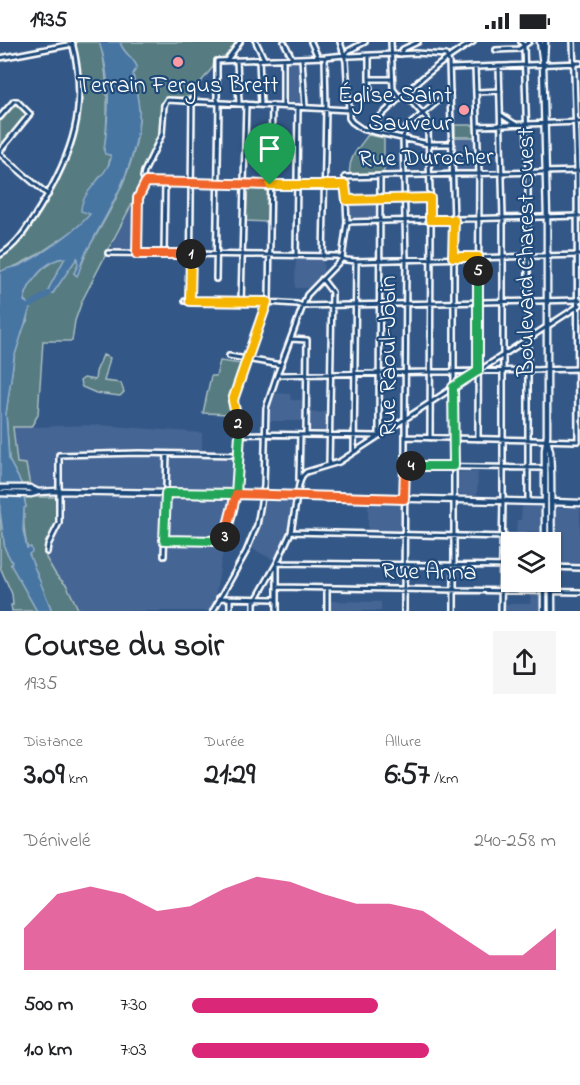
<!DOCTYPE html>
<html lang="fr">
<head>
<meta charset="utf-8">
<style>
	:root { --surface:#fff; --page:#f6f6f6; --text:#202124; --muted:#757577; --accent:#db2777 }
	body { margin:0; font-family:"Indie Flower",sans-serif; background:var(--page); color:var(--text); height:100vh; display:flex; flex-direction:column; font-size:22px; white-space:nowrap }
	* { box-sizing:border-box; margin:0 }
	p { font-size:20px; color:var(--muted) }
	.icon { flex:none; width:33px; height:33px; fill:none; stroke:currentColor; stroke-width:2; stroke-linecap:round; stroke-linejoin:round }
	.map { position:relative; height:569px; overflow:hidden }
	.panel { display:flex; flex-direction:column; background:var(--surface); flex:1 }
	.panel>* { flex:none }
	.fabs { position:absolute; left:501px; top:490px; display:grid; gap:12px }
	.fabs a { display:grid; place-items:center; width:60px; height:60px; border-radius:0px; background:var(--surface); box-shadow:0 2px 4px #0004; font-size:30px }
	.pin { position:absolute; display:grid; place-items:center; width:51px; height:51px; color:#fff; margin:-62px -26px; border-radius:50% 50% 50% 0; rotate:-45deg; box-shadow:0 0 6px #0007 }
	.pin .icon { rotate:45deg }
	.km { position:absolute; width:30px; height:30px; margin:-15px; border-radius:50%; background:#222; color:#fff; font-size:16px; line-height:30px; text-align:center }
	.round { display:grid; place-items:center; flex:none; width:63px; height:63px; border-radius:0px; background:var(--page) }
	.headline { display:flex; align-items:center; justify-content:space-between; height:102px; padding:0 24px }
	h1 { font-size:33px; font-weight:700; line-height:45px }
	.stats { display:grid; grid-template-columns:repeat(3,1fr); gap:9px; height:102px; padding:6px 24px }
	.stats div { display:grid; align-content:center }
	.stats b { font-size:30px; font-weight:700 }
	.stats small { font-size:16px; font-weight:400 }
	.stats p { font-size:16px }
	.chart { height:168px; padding:12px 24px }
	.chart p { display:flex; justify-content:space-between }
	.chart svg { width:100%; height:108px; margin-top:6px; fill:var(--accent); opacity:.7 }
	ul { padding:0 24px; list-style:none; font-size:20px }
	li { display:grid; grid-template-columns:96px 72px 1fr; align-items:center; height:45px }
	li i { height:15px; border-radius:8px; background:var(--accent) }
	.status { display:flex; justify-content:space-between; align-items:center; height:42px; padding:0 30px; background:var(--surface); direction:ltr }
	.status svg { height:16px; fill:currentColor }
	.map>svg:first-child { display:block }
</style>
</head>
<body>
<div class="status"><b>19:35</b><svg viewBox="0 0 49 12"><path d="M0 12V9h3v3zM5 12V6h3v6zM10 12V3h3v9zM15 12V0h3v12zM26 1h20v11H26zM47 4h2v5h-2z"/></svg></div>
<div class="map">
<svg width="580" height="569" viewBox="0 0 580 569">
	<rect width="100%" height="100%" fill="#335888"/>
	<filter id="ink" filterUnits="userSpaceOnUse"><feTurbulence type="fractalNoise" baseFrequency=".0167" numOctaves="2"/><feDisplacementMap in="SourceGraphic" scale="12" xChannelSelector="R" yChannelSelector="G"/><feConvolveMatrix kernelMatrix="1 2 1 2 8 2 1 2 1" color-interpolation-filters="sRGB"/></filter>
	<g filter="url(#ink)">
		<path fill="#456594" d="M301,18L302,63L285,61L284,19Z
			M454,83H474L476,131H456Z
			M378,160V177H350V160Z
			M129,167H135V208L110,209Z
			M296,214L323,215L324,235L313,246H295Z
			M273,351L290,352L291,358H304V379H268Z
			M328,370V390H309L308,371Z
			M14,383L31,385L98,383L202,391V409L239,413L236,452L225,496L213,569H79L67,544L56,533L46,516V502L56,484V456L32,455L17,421L13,385Z
			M456,430H478L477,453L456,452Z
			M390,457H404V492L368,489V461Z
			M267,458L293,460L284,500L274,518L251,506Z
			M522,464L541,465L540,493L516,492L517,478H521Z
			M556,466H580V523L555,522Z
			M531,553H541V569H504V562H530Z
			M330,559L381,560V569H330Z"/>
		<path fill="#567b81" stroke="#aabdc0" stroke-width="1.5" d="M72,0H99L101,4C109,40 109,72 104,109L111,114L107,128L98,137L91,171L85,179L76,187L37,213L18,223L0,230V213C19,199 26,186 38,167C77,109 84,68 72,0Z
			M120,0H237L225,15L218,16L214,19L213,25L189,55H170L163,58L160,93L141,144L82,259L75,279L72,299H43L38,373L31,385H13L17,421L26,422L32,455H56V484L46,502V516L56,533L67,544L79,569H52C37,532 21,507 24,465H26L21,441L9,418L6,371L14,316L23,286L28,277L30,263L24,258C28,241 47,216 65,216L49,246L48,252L53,251L77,215L78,223L74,231L75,232C82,227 84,214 89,205C112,167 139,118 139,73C139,60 135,46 133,32L137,25C133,14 123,12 120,0Z
			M16,61L28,71V74L0,105V78L13,63Z
			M455,83H474L475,95H455Z
			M368,93L384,96V132L350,133C347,117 359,105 368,93Z
			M247,145H268L267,180L246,179Z
			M103,313L110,316L104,339L121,341L124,350L120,354L96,351L82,345L80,339L84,336L95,338L96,330Z
			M220,319L242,322L230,356L231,372L203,371L211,334H216Z
			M0,469L5,507L12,520L11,523L37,569H12L11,563H13L12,552L0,525Z"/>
		<path fill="#4774a2" stroke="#91acc7" stroke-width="1.5" d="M99,0H120C123,12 133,14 137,25L133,32C135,46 140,60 139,74C137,124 109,169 85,212C81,219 81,227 77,234L74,231L78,223L77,216L53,251L48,252L49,246L65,216C47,216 27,241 24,259L31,263L14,316L6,372L9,418L21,441L26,465L24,466L23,488L27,506L31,505L32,510L29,512L52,569H37L11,523L12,520L5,507L0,469V230C6,226 11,226 18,224C36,217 78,187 90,172L81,169C81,148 107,135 111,116L110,113L105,112L104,109C109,72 112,36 99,0Z"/>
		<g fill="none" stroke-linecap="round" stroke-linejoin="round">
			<path stroke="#4774a2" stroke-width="6" d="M31,263L48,252"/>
			<g stroke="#fff" stroke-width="8">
				<path id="minor" d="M256,0L264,17
					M284,0L292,16
					M311,0L318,15
					M340,0L346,19L349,68
					M391,0L393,47L400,56
					M521,0L524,4L528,131V459
					M573,0L577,129L578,399
					M496,8L519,7L529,0
					M401,12L403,7L418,0
					M345,13L348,9L365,0
					M369,14V37H391
					M0,16L73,2
					M302,16L305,65
					M283,17V63
					M227,18L240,0
					M259,18L261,63
					M237,19L239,61
					M499,24L503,176V458L501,569
					M475,25L479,132L478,397
					M450,26L580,21
					M369,37L370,50
					M477,50L500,49
					M405,52L427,77L428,89L431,178L430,396
					M501,73L515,82
					M0,75L14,59H17L30,72L0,109
					M478,84L580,80
					M367,88C398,56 434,22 473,0
					M0,112L48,153
					M345,135L580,129
					M146,140L345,143L347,180L342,217L307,253L277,333L266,366L264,444L257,483L246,510L213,569
					M347,158L429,156
					M347,180L580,174
					M108,211L337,214L346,218L356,219L580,213
					M137,212L138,156L146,140L143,135L144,130L162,92L164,63L167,58L349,68V76L352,80L362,87L428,102H452
					M164,212L165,140
					M0,213C18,203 28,184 39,167C73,112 89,65 72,0
					M296,213L298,65
					M323,215L326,67L325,16
					M216,237L219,63L217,57V19L325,15L345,13L350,14L416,11L446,13L449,20L454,178V569
					M322,237L332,250L329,422
					M185,259L267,260L297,262L303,264L580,258
					M190,259L192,58
					M241,260L246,62
					M291,297L307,298L306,393
					M229,314L281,323
					M277,333L580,327
					M240,392L378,394
					M379,394L380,135
					M405,395L578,399
					M354,410L356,219
					M405,424L544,426
					M299,437L300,393
					M299,443L302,434L306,430L339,420L580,263
					M291,490L545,496
					M164,498H223L231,477L236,452L240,392L233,359L269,256L272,63
					M47,510L48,503L59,481V413L139,411L239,413
					M164,514L167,412
					M277,521L512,524
					M552,525L580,526
					M277,545L580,550
					M327,546V569
					M219,556L277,557
					M256,558L277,521L291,490L299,443
					M230,569V557
					M254,569V558
					M277,569V523
					M404,569L406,217L403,95L407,85L450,49"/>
			</g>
			<g stroke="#fff" stroke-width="9">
				<path id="major" d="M540,0L543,22L547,175V393L545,408V501
					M544,17L545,0
					M547,398L550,409L551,432L552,569
					M0,446H30L38,450
					M0,451L31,452L38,450L57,449L166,451L545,460
					M551,460L580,461
					M544,540V569"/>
			</g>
			<use href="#minor" stroke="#1f4a7a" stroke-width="3"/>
			<use href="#major" stroke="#1f4a7a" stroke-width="4.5"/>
		</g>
	</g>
	<g fill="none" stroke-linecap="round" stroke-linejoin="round" filter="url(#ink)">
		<g stroke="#fff" stroke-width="12">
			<path id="split-1" d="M191,212H137L138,156L146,140L270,143"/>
		</g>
		<g stroke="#fff" stroke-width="12">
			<path id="split-2" d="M191,212L190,259L267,260L234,355L233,359L238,382"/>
		</g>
		<g stroke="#fff" stroke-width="12">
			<path id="split-3" d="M225,495L221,499L164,498L166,451L236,452L240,392L238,382"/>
		</g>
		<g stroke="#fff" stroke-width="12">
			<path id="split-4" d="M225,495L236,452L404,457L405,424H411"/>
		</g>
		<g stroke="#fff" stroke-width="12">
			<path id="split-5" d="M411,424H454L453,345L478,329V229"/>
		</g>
		<g stroke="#fff" stroke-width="12">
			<path id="split-6" d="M270,143H345L347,158L430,156V178H454L453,215H478V229"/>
		</g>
		<use href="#split-1" stroke="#f0652b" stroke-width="8"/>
		<use href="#split-2" stroke="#f5b400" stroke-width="8"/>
		<use href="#split-3" stroke="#22a559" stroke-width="8"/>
		<use href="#split-4" stroke="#f0652b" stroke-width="8"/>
		<use href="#split-5" stroke="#22a559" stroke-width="8"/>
		<use href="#split-6" stroke="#f5b400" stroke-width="8"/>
	</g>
	<g fill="#ff9aa2" stroke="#1f4a7a" stroke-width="2">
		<circle cx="178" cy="20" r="6"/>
		<circle cx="464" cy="68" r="6"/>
	</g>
	<g text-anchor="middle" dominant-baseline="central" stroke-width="4.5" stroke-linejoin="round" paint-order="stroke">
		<g font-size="24" fill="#fff" stroke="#1f4a7a">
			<text x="178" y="44">Terrain Fergus Brett</text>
			<text x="452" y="54" text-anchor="end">Église Saint<tspan x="452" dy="28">Sauveur</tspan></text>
		</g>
		<g font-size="24" fill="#fff" stroke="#1f4a7a">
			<text transform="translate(426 117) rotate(-1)">Rue Durocher</text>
			<text transform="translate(527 210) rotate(-90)">Boulevard Charest Ouest</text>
			<text transform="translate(389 314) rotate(-90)">Rue Raoul-Jobin</text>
			<text transform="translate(429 531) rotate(1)">Rue Anna</text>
		</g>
	</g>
</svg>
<div class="fabs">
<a><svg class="icon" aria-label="layers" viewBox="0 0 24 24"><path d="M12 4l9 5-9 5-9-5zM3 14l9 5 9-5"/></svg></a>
</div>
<div class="pin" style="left:270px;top:143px;background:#1e9e55"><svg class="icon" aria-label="arrive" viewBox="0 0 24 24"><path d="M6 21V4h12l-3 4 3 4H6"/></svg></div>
<b class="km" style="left:191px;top:212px">1</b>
<b class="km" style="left:238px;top:382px">2</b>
<b class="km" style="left:225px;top:495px">3</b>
<b class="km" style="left:411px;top:424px">4</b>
<b class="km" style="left:478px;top:229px">5</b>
</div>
<section class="panel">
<div class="headline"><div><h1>Course du soir</h1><p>19:35</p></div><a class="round"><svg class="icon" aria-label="share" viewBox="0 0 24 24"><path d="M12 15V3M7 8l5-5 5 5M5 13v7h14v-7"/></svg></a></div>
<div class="stats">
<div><p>Distance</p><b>3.09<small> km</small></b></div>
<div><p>Durée</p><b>21:29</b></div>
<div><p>Allure</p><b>6:57<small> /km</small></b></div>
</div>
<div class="chart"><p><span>Dénivelé</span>240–258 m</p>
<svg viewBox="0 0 160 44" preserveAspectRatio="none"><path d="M0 44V27L10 13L20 10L30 13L40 20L50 18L60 11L70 6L80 8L90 13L100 17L110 17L120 20L130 29L140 38L150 38L160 27V44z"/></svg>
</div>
<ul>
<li><b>500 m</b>7:30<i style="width:51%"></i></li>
<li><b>1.0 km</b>7:03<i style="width:65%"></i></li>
</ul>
</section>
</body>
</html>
